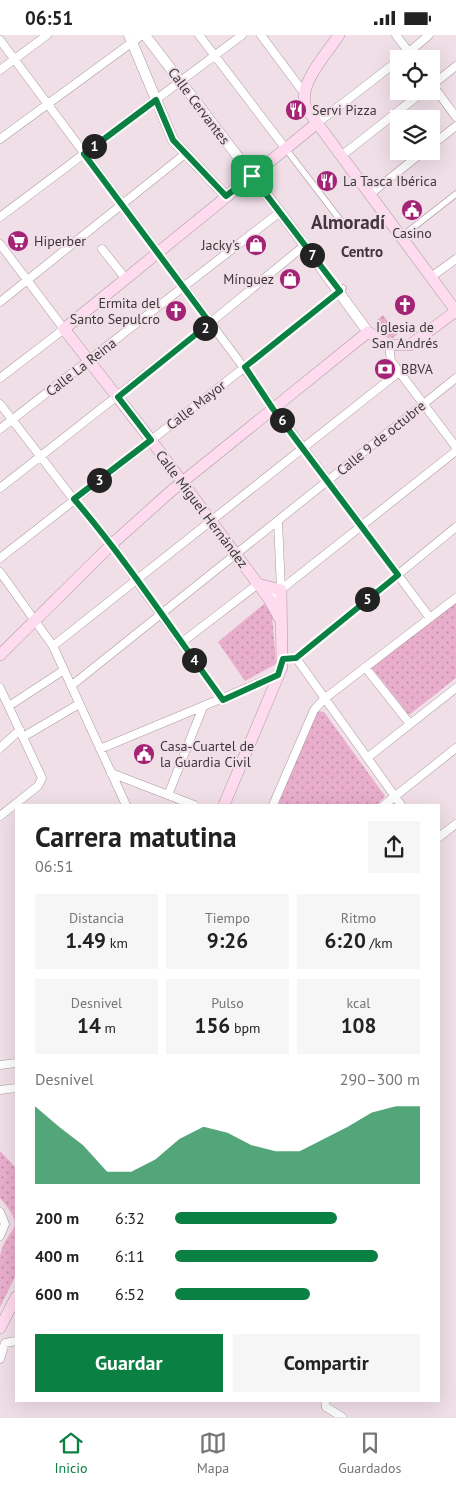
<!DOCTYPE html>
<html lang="es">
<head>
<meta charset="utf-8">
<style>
	:root { --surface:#fff; --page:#f6f6f6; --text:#222; --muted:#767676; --line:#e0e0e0; --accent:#0b8043 }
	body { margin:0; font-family:"PT Sans",sans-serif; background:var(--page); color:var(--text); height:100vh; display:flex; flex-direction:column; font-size:19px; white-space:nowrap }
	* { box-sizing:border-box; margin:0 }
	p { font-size:16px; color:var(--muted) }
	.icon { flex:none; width:28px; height:28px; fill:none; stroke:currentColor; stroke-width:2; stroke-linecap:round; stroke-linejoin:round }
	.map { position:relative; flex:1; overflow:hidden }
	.details { position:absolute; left:15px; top:769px; width:425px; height:598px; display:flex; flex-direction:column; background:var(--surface); border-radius:0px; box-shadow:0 5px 20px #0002 }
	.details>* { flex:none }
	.buttons { position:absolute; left:390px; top:15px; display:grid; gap:10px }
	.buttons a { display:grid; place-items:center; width:50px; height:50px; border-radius:0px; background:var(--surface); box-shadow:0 5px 20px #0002; font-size:25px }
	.pin { position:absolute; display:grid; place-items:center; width:42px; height:42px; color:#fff; margin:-21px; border-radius:10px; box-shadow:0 2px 8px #0006 }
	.km { position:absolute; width:25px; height:25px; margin:-12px; border-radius:50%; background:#222; color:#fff; font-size:14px; line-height:25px; text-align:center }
	.round { display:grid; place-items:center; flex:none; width:52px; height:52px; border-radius:0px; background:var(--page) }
	.headline { display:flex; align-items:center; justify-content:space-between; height:85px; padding:0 20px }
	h1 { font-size:28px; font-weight:700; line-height:38px }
	.stats { display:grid; grid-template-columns:repeat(3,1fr); gap:8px; height:85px; padding:5px 20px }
	.stats div { display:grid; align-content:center; border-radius:0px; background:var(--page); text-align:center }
	.stats b { font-size:21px; font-weight:700 }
	.stats small { font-size:14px; font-weight:400 }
	.stats p { font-size:14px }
	.chart { height:140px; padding:10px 20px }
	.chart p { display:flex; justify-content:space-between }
	.chart svg { width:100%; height:90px; margin-top:5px; fill:var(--accent); opacity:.7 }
	.cta { display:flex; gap:10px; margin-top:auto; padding:10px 20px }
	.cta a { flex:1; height:58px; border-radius:0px; background:var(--accent); color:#fff; font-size:20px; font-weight:700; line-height:58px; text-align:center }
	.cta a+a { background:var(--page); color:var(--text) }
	ul { padding:0 20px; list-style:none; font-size:16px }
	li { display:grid; grid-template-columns:80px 60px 1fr; align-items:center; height:38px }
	li i { height:12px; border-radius:6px; background:var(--accent) }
	.status { display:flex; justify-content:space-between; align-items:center; height:35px; padding:0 25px; background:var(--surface); direction:ltr }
	.status svg { height:14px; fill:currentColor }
	.menu { display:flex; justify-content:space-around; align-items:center; height:70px; border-top:1px solid var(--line); background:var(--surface); font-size:14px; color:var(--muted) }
	.menu a { display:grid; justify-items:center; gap:2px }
	.menu .active { color:var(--accent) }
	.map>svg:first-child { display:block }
</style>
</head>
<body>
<div class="status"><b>06:51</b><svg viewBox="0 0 49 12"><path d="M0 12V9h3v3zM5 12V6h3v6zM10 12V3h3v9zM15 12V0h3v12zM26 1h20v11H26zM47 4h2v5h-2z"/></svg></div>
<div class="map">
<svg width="456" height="1382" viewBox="0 0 456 1382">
	<defs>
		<pattern id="park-dots" width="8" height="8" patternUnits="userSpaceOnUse" patternTransform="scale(1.25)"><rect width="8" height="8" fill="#eaaecd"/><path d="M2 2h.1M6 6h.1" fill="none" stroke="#bf8fa8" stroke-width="1.8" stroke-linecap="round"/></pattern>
	</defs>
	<rect width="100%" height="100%" fill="#f1dfe8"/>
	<path fill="url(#park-dots)" d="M383,280L398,299L393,303L385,301L375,287Z
		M456,566V643L409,680L372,633Z
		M264,569L272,579L276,629L245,646L218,607Z
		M319,676L324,677L385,761L377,770H278L315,680Z
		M0,1116L16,1133V1240L0,1272C0,1256 0,1237 0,1221C6,1191 30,1197 0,1163Z"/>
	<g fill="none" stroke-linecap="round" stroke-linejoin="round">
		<g stroke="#a998a0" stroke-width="7">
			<path id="pedestrian" d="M286,114L344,190
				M401,202L456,159
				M245,332L343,253"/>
		</g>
		<g stroke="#a998a0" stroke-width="9">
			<path id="minor" d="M199,0L286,114
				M261,0L304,58
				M396,0L414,24
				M0,5L430,583
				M401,24L429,0
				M0,35L47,0
				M431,48L456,82
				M431,51L456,31
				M316,89L399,25
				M0,104L142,0
				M431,111L456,91
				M341,121L424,56
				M369,160L424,116
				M0,182L242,0
				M0,209L64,294L0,343
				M102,214L126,244
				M431,242L456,224
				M0,267L185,119
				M389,310L391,326L456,412
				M0,369L74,465L112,509L136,545L223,665
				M0,394L280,177
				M0,453L210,288L305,210
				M278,486L281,555
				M0,523L245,332
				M0,537L53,611L126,770
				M269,564L456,416
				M181,608L258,549
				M53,611L399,337
				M296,623L456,492
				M296,623L401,770
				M365,632L410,689
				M71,651L456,343
				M0,653L42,743L38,751L0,781
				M9,671L64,635
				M23,702L79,669
				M0,713L20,695
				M100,714L278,640
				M367,723L456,653
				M111,738L194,770
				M168,760L203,672
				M273,770L314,675L324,664L456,563
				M384,770L456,713
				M439,802L456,789
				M0,1030L16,1028
				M0,1055L16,1053
				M0,1177L5,1189L0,1201
				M0,1324L5,1308L16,1306
				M325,1365L326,1372L342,1382"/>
		</g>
		<g stroke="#a998a0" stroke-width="11">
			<path id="tertiary" d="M129,0L173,105L226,161
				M145,0L280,177L368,297"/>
		</g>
		<g stroke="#a998a0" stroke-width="12">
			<path id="secondary" d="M339,0C326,20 297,49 306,73L456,276
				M280,584L269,564L151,405L64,294L316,89
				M0,620L112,509L170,457L368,297L389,310H410L456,276
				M224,770L282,632L281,555L258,549
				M0,1293L16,1262"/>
		</g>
		<use href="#pedestrian" stroke="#fff" stroke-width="5.5"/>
		<use href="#minor" stroke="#fff" stroke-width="8"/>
		<use href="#tertiary" stroke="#fff" stroke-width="10"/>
		<use href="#secondary" stroke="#fedbee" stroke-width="11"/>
	</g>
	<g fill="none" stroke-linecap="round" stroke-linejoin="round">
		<g stroke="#fff" stroke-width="10">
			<path id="route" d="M156,65L173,105L226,161L252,141L340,256L245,332L273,374L398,540L296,623L283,624L278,640L223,665C174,598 128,527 74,464L151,405L118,362L210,288L84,119Z"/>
		</g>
		<use href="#route" stroke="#0b8043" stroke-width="6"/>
	</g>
	<defs>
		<g id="restaurant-disc" transform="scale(1.125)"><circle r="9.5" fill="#a32475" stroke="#f1dfe8"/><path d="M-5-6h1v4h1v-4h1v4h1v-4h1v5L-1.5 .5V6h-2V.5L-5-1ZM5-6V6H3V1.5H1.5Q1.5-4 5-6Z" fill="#fff"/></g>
		<g id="civic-disc" transform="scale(1.125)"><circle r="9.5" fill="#a32475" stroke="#f1dfe8"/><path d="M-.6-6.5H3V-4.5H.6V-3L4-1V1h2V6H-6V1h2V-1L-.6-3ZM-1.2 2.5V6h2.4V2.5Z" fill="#fff"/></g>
		<g id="supermarket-disc" transform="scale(1.125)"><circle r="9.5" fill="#a32475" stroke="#f1dfe8"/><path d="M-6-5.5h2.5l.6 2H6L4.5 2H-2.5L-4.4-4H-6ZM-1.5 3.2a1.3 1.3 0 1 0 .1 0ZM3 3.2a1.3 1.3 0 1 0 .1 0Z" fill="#fff"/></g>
		<g id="shop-disc" transform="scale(1.125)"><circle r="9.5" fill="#a32475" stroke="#f1dfe8"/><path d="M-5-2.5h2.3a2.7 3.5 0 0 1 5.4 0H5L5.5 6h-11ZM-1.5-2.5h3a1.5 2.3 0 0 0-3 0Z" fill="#fff"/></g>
		<g id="church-disc" transform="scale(1.125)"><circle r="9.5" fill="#a32475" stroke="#f1dfe8"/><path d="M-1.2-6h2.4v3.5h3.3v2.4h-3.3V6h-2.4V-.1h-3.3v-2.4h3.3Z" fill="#fff"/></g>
		<g id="bank-disc" transform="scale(1.125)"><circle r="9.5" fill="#a32475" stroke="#f1dfe8"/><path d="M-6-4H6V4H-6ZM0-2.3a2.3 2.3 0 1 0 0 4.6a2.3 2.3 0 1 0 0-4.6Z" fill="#fff"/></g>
	</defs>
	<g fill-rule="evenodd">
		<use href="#restaurant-disc" x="296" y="75"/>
		<use href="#restaurant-disc" x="327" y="146"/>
		<use href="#civic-disc" x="412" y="175"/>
		<use href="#supermarket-disc" x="18" y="206"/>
		<use href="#shop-disc" x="256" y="210"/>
		<use href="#shop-disc" x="290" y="244"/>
		<use href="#church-disc" x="405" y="270"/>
		<use href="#church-disc" x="176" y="276"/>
		<use href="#bank-disc" x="385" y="334"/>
		<use href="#civic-disc" x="144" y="719"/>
	</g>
	<g text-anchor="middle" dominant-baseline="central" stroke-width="4" stroke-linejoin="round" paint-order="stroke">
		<g font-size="14" fill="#3f383b" stroke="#f1dfe8">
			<text transform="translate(199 71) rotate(53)">Calle Cervantes</text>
			<text transform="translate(81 332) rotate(-38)">Calle La Reina</text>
			<text transform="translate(196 370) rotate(-38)">Calle Mayor</text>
			<text transform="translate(381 403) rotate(-39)">Calle 9 de octubre</text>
			<text transform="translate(202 474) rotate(53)">Calle Miguel Hernández</text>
		</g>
		<g font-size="14" fill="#3f383b" stroke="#f1dfe8" text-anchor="start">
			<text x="312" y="75">Servi Pizza</text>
			<text x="343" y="146">La Tasca Ibérica</text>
			<text x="412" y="198" text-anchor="middle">Casino</text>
			<text x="34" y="206">Hiperber</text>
			<text x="240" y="210" text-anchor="end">Jacky's</text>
			<text x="274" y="244" text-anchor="end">Mínguez</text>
			<text x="160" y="268" text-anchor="end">Ermita del<tspan x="160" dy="16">Santo Sepulcro</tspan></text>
			<text x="405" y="292" text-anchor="middle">Iglesia de<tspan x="405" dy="16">San Andrés</tspan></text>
			<text x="401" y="334">BBVA</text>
			<text x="160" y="711">Casa-Cuartel de<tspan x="160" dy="16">la Guardia Civil</tspan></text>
		</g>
		<g font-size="15" font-weight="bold" fill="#43353c" stroke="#f1dfe8">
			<text x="362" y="216">Centro</text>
		</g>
		<g font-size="19" font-weight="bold" fill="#43353c" stroke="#f1dfe8">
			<text x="348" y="187">Almoradí</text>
		</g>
	</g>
</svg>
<div class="buttons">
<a><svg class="icon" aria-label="locate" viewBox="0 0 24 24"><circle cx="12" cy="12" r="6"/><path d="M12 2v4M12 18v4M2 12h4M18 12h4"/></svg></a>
<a><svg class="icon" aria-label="layers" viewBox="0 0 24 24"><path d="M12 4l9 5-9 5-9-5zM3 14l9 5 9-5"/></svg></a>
</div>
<div class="pin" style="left:252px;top:141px;background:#1e9e55"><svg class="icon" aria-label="arrive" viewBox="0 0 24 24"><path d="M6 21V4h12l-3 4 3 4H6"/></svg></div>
<b class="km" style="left:94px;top:111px">1</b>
<b class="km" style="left:205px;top:293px">2</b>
<b class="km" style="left:99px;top:445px">3</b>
<b class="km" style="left:194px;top:625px">4</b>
<b class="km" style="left:367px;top:564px">5</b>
<b class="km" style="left:282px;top:385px">6</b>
<b class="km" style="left:312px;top:220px">7</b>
<section class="details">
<div class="headline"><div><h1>Carrera matutina</h1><p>06:51</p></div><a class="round"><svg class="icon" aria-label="share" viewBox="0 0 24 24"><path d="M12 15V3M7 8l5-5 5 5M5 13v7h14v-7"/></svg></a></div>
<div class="stats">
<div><p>Distancia</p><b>1.49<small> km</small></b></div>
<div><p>Tiempo</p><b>9:26</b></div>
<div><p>Ritmo</p><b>6:20<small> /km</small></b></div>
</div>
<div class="stats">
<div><p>Desnivel</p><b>14<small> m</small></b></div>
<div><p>Pulso</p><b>156<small> bpm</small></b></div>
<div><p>kcal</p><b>108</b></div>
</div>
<div class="chart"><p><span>Desnivel</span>290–300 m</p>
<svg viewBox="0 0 160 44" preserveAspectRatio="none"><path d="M0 44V6L10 16L20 25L30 38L40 38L50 32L60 22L70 16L80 19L90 25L100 28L110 28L120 22L130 16L140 9L150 6L160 6V44z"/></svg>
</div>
<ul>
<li><b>200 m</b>6:32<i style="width:66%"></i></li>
<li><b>400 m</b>6:11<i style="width:83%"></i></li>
<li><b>600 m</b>6:52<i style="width:55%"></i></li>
</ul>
<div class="cta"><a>Guardar</a><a>Compartir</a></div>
</section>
</div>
<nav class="menu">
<a class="active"><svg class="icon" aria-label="home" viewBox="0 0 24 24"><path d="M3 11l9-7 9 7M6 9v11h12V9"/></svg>Inicio</a>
<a><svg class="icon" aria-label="map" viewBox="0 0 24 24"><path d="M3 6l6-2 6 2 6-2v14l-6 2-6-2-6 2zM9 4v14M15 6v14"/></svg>Mapa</a>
<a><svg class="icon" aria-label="saved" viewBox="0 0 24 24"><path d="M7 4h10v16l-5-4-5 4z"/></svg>Guardados</a>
</nav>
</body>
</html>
